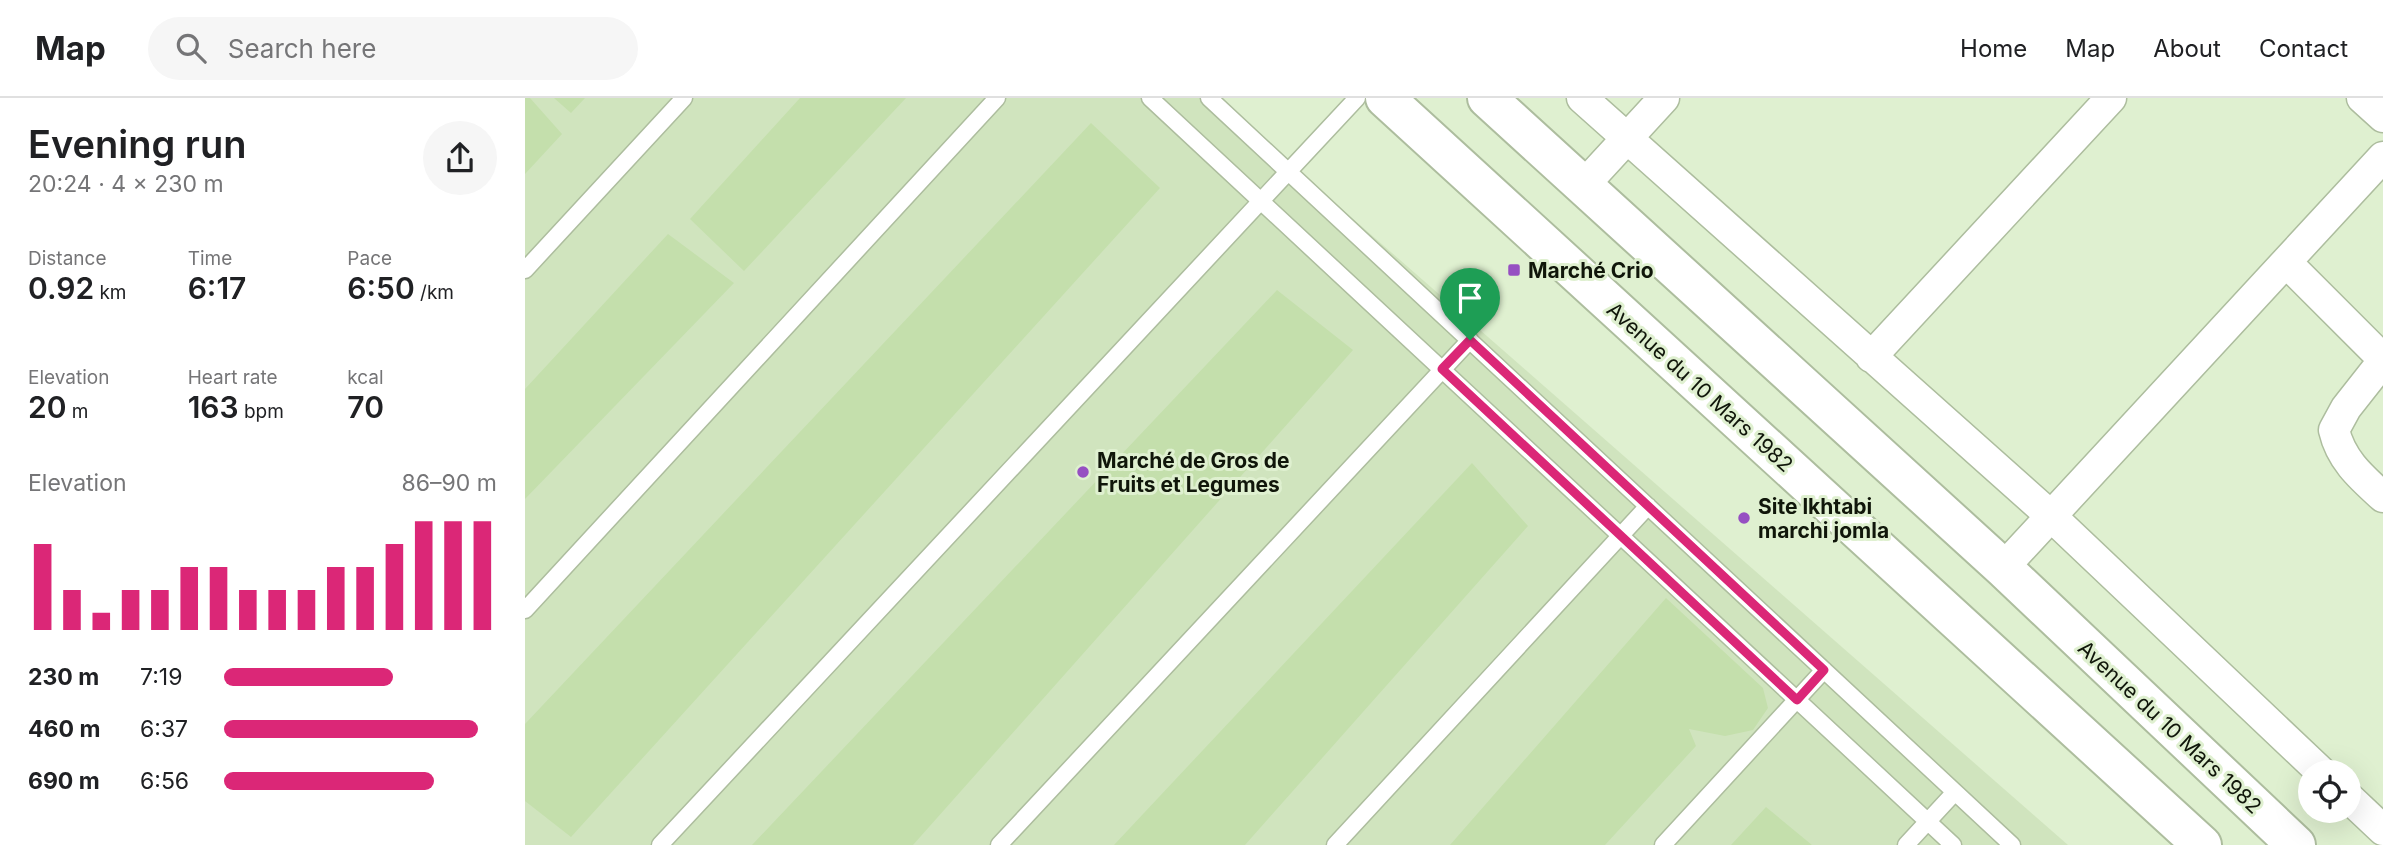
<!DOCTYPE html>
<html lang="en">
<head>
<meta charset="utf-8">
<style>
	:root { --surface:#fff; --page:#f6f6f6; --text:#202124; --muted:#757577; --line:#e0e0e0; --accent:#db2777 }
	body { margin:0; font-family:Inter,sans-serif; background:var(--page); color:var(--text); height:100vh; display:flex; flex-direction:column; font-size:26px; white-space:nowrap }
	* { box-sizing:border-box; margin:0 }
	p { font-size:23px; color:var(--muted) }
	.icon { flex:none; width:38px; height:38px; fill:none; stroke:currentColor; stroke-width:2; stroke-linecap:round; stroke-linejoin:round }
	.map { position:relative; flex:1; overflow:hidden }
	.details { display:flex; flex-direction:column; background:var(--surface); width:525px }
	.details>* { flex:none }
	.fabs { position:absolute; left:1773px; top:662px; display:grid; gap:14px }
	.fabs a { display:grid; place-items:center; width:63px; height:63px; border-radius:50%; background:var(--surface); box-shadow:0 7px 28px #0002; font-size:35px }
	.pin { position:absolute; display:grid; place-items:center; width:60px; height:60px; color:#fff; margin:-72px -30px; border-radius:50% 50% 50% 0; rotate:-45deg; box-shadow:0 0 7px #0007 }
	.pin .icon { rotate:45deg }
	.round { display:grid; place-items:center; flex:none; width:74px; height:74px; border-radius:37px; background:var(--page) }
	.overview { display:flex; align-items:center; justify-content:space-between; height:119px; padding:0 28px }
	h1 { font-size:38px; font-weight:600; line-height:52px }
	.figures { display:grid; grid-template-columns:repeat(3,1fr); gap:10px; height:119px; padding:7px 28px }
	.figures div { display:grid; align-content:center }
	.figures b { font-size:30px; font-weight:600 }
	.figures small { font-size:19px; font-weight:400 }
	.figures p { font-size:19px }
	.chart { height:196px; padding:14px 28px }
	.chart p { display:flex; justify-content:space-between }
	.chart svg { width:100%; height:126px; margin-top:7px; stroke:var(--accent); stroke-width:6 }
	ul { padding:0 28px; list-style:none; font-size:23px }
	li { display:grid; grid-template-columns:112px 84px 1fr; align-items:center; height:52px }
	li i { height:18px; border-radius:9px; background:var(--accent) }
	header { display:flex; align-items:center; gap:42px; box-sizing:border-box; height:98px; padding:0 35px; background:var(--surface); border-bottom:2px solid var(--line) }
	header strong { font-size:33px }
	nav { display:flex; gap:38px; margin-inline-start:auto; font-size:24px }
	.search { width:490px; height:63px; background:var(--page); display:flex; align-items:center; gap:18px; box-sizing:border-box; padding:0 24px; border-radius:38px; color:var(--muted); font-size:26px }
	main { display:flex; flex:1; min-height:0 }
	.map>svg:first-child { display:block }
</style>
</head>
<body>
<header>
<strong>Map</strong>
<div class="search"><svg class="icon" aria-label="search" viewBox="0 0 24 24"><circle cx="10" cy="10" r="6"/><path d="M15 15l6 6"/></svg>Search here</div>
<nav><a>Home</a><a>Map</a><a>About</a><a>Contact</a></nav>
</header>
<main>
<section class="details">
<div class="overview"><div><h1>Evening run</h1><p>20:24 · 4 × 230 m</p></div><a class="round"><svg class="icon" aria-label="share" viewBox="0 0 24 24"><path d="M12 15V3M7 8l5-5 5 5M5 13v7h14v-7"/></svg></a></div>
<div class="figures">
<div><p>Distance</p><b>0.92<small> km</small></b></div>
<div><p>Time</p><b>6:17</b></div>
<div><p>Pace</p><b>6:50<small> /km</small></b></div>
</div>
<div class="figures">
<div><p>Elevation</p><b>20<small> m</small></b></div>
<div><p>Heart rate</p><b>163<small> bpm</small></b></div>
<div><p>kcal</p><b>70</b></div>
</div>
<div class="chart"><p><span>Elevation</span>86–90 m</p>
<svg viewBox="0 0 160 44" preserveAspectRatio="none"><path d="M5 44V14M15 44V30M25 44V38M35 44V30M45 44V30M55 44V22M65 44V22M75 44V30M85 44V30M95 44V30M105 44V22M115 44V22M125 44V14M135 44V6M145 44V6M155 44V6"/></svg>
</div>
<ul>
<li><b>230 m</b>7:19<i style="width:62%"></i></li>
<li><b>460 m</b>6:37<i style="width:93%"></i></li>
<li><b>690 m</b>6:56<i style="width:77%"></i></li>
</ul>
</section>
<div class="map">
<svg width="1858" height="747" viewBox="0 0 1858 747">
	<rect width="100%" height="100%" fill="#dff0d0"/>
	<path fill="#d0e4be" d="M0,0H690L1543,747H0Z"/>
	<path fill="#c4dfac" d="M0,0H5L37,36L0,76Z
		M29,0H60L46,15Z
		M275,0H381L219,173L165,121Z
		M566,25L635,90L46,739L0,703V626Z
		M143,136L209,185L0,401V291Z
		M752,192L828,252L388,747H227Z
		M947,365L1003,428L720,747H589Z
		M1141,500L1238,590L1243,610L1228,632L1200,638L1164,631L1171,648L1080,747H925Z
		M1241,709L1287,747H1206Z"/>
	<g fill="none" stroke-linecap="round" stroke-linejoin="round">
		<g stroke="#adbd9e" stroke-width="19">
			<path id="service" d="M625,0L1428,747
				M684,0L1487,747
				M0,172L159,0
				M0,512L472,0
				M135,747L832,0
				M474,747L945,242
				M810,747L1123,408
				M1138,747L1299,572
				M1381,747L1430,694"/>
		</g>
		<g stroke="#adbd9e" stroke-width="33">
			<path id="minor" d="M1057,0L1526,418L1796,674
				M1837,0L1858,19
				M1059,87L1139,0
				M1761,164L1858,261
				M1346,259L1586,0
				M1858,263L1821,310L1809,332C1816,362 1836,379 1858,399
				M1478,470L1858,59
				M1824,700L1858,732"/>
		</g>
		<g stroke="#adbd9e" stroke-width="42">
			<path id="secondary" d="M860,0L1677,747
				M962,0L1478,470L1771,747"/>
		</g>
		<use href="#service" stroke="#fff" stroke-width="16"/>
		<use href="#minor" stroke="#fff" stroke-width="30"/>
		<use href="#secondary" stroke="#fff" stroke-width="38"/>
	</g>
	<g fill="none" stroke-linecap="round" stroke-linejoin="round">
		<g stroke="#fff" stroke-width="14">
			<path id="route" d="M945,242L1299,572L1272,602L917,271Z"/>
		</g>
		<use href="#route" stroke="#db2777" stroke-width="9"/>
	</g>
	<g fill="#964fc2" stroke="#dff0d0" stroke-width="2.5">
		<rect x="982" y="165" width="14" height="14" rx="3.5"/>
		<circle cx="558" cy="374" r="7"/>
		<circle cx="1219" cy="420" r="7"/>
	</g>
	<g text-anchor="middle" dominant-baseline="central" stroke-width="6" stroke-linejoin="round" paint-order="stroke">
		<g font-size="21" font-weight="bold" fill="#10160a" stroke="#dff0d0" text-anchor="start">
			<text x="1003" y="172">Marché Crio</text>
			<text x="572" y="362">Marché de Gros de<tspan x="572" dy="24">Fruits et Legumes</tspan></text>
			<text x="1233" y="408">Site lkhtabi<tspan x="1233" dy="24">marchi jomla</tspan></text>
		</g>
		<g font-size="21" fill="#10160a" stroke="#dff0d0">
			<text transform="translate(1175 289) rotate(42)">Avenue du 10 Mars 1982</text>
			<text transform="translate(1645 629) rotate(43)">Avenue du 10 Mars 1982</text>
		</g>
	</g>
</svg>
<div class="fabs">
<a><svg class="icon" aria-label="locate" viewBox="0 0 24 24"><circle cx="12" cy="12" r="6"/><path d="M12 2v4M12 18v4M2 12h4M18 12h4"/></svg></a>
</div>
<div class="pin" style="left:945px;top:242px;background:#1e9e55"><svg class="icon" aria-label="arrive" viewBox="0 0 24 24"><path d="M6 21V4h12l-3 4 3 4H6"/></svg></div>
</div>
</main>
</body>
</html>
